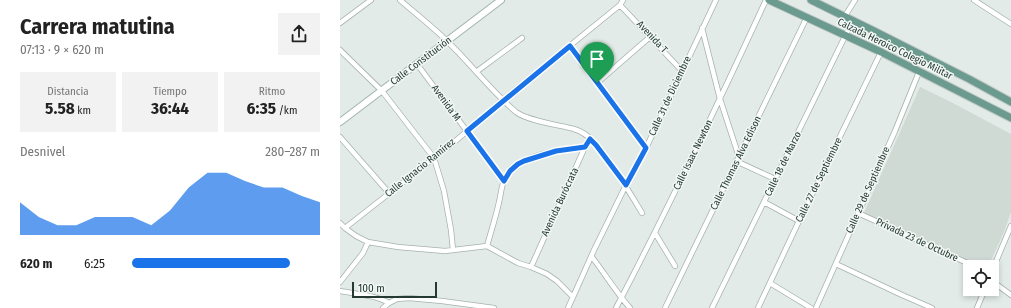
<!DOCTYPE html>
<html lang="es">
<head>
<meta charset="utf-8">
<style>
	:root { --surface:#fff; --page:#f2f2f2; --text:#222; --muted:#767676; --accent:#1a73e8 }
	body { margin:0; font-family:"Fira Sans Condensed",sans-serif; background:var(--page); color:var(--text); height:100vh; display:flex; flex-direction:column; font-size:15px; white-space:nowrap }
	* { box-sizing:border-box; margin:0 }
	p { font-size:13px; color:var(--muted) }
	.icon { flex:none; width:22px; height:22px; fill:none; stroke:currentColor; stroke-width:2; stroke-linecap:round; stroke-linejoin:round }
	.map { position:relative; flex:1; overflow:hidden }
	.drawer { display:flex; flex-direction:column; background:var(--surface); width:340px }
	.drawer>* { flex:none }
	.tools { position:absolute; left:623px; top:260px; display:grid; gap:8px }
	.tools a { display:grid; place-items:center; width:36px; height:36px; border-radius:0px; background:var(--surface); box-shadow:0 2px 6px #0003; font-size:20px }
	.scale { position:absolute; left:12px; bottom:10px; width:85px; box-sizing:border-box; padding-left:4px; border:2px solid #243a33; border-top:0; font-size:11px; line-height:14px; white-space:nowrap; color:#243a33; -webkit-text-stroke:3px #f2f7f5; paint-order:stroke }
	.pin { position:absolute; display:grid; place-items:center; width:34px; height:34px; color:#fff; margin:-41px -17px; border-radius:50% 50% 50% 0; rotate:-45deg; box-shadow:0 0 4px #0007 }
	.pin .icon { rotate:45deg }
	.round { display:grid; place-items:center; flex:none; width:42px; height:42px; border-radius:0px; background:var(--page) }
	.head { display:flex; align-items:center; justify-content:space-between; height:68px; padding:0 20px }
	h1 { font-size:22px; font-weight:700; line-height:30px }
	.metrics { display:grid; grid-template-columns:repeat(3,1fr); gap:6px; height:68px; padding:4px 20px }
	.metrics div { display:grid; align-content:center; border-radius:0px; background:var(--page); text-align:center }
	.metrics b { font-size:17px; font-weight:700 }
	.metrics small { font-size:11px; font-weight:400 }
	.metrics p { font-size:11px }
	.chart { height:112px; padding:8px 20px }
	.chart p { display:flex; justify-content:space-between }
	.chart svg { width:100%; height:72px; margin-top:4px; fill:var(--accent); opacity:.7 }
	ul { padding:0 20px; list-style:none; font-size:13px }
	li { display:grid; grid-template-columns:64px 48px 1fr; align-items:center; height:30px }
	li i { height:10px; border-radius:5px; background:var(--accent) }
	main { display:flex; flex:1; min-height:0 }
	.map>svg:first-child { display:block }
</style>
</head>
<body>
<main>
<section class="drawer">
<div class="head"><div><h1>Carrera matutina</h1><p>07:13 · 9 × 620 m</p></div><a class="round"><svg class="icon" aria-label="share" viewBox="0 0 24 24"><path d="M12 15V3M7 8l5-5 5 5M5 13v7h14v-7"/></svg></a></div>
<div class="metrics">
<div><p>Distancia</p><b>5.58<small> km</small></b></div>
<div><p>Tiempo</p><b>36:44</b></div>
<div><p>Ritmo</p><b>6:35<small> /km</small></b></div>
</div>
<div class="chart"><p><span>Desnivel</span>280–287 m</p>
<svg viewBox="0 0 160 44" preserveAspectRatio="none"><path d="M0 44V24L10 33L20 38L30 38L40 33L50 33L60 33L70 38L80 29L90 15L100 6L110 6L120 11L130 15L140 15L150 20L160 24V44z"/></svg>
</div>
<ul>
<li><b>620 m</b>6:25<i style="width:84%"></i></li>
</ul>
</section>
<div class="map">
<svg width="671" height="308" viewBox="0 0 671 308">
	<rect width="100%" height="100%" fill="#e2ebe7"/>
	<path fill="#d0dad5" d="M580,87L611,102L671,134V212L664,232L648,267H642L524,213Z"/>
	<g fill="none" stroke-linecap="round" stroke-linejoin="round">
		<g stroke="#a5b2ad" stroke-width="6">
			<path id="street" d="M60,0C76,14 93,27 108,42C131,64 151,91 176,112C188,121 219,125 234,129C251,134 261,150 271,164C282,180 292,196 302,213
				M634,0L671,24
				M280,5L342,71
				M505,16L515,0
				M0,23L31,0
				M362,28L380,99L399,157
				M230,46L306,148
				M0,50L42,91L94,158L104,191L111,230L113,250
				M77,64L164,181
				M136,72L182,38
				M257,83L311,36
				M0,137L49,193
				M396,161L435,179
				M424,202L459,221
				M518,213L636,267
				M0,223L5,228L16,236L28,242L58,247L105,251L147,246L178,263L191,267L207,274L217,281L233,297
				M5,228L112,144L163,100L280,5L283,0
				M315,233L335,266
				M147,246C151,231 156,217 159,202C161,195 161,187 164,181C174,154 221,150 245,147
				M252,257C265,274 276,292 290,308
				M496,264L562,295L592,308
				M191,267L245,147L250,139
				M652,271L671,226
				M652,281L671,295
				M0,282L23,253L28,242
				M430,283L471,308
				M0,291C16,294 35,295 49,303
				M43,308L49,303L57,299L69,298L102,301L154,308
				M228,308L233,297L254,250L286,185L306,148L376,0
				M276,308C329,207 378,104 426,0
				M325,308L467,17
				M372,308L513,20
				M418,308L459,221L541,52
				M476,308L555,131L579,72
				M637,308L645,289"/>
		</g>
		<g stroke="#a2b5ae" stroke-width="8">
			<path id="secondary" d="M0,122L161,0"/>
		</g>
		<g stroke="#c2c8c6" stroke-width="9">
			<path id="primary" d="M429,0L541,52L671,118
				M471,0L534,31L629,79L671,102"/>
		</g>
		<use href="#street" stroke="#fff" stroke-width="4.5"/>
		<use href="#secondary" stroke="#fff" stroke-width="6"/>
		<use href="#primary" stroke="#6b9b8e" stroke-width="7"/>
	</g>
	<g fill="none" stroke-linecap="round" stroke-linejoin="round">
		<g stroke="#fff" stroke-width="8">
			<path id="route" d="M230,46L306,148L286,185L256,145L250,139L245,147L216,151L184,161L178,164L170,171L164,181L127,131Z"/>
		</g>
		<use href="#route" stroke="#1a73e8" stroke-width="5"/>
	</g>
	<g text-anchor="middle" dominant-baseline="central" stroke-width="3" stroke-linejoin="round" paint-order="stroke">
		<g font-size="10" fill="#243a33" stroke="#f2f7f5">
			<text transform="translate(312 37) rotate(47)">Avenida T</text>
			<text transform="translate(555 49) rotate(26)">Calzada Heroico Colegio Militar</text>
			<text transform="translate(81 61) rotate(-37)">Calle Constitución</text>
			<text transform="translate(330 96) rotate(-65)">Calle 31 de Diciembre</text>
			<text transform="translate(106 103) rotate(54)">Avenida M</text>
			<text transform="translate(353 155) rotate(-64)">Calle Isaac Newton</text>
			<text transform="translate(396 163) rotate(-64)">Calle Thomas Alva Edison</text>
			<text transform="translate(443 164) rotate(-64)">Calle 18 de Marzo</text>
			<text transform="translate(80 168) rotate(-39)">Calle Ignacio Ramírez</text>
			<text transform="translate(479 180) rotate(-64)">Calle 27 de Septiembre</text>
			<text transform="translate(528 190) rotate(-66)">Calle 29 de Septiembre</text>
			<text transform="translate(220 202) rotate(-65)">Avenida Burócrata</text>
			<text transform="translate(577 240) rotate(25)">Privada 23 de Octubre</text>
		</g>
	</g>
</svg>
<div class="tools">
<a><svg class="icon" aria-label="locate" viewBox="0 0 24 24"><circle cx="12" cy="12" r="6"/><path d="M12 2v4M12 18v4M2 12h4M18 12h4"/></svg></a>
</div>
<div class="scale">100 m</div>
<div class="pin" style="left:257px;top:83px;background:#1e9e55"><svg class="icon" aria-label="arrive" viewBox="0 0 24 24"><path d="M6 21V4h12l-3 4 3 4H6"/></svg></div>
</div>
</main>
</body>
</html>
